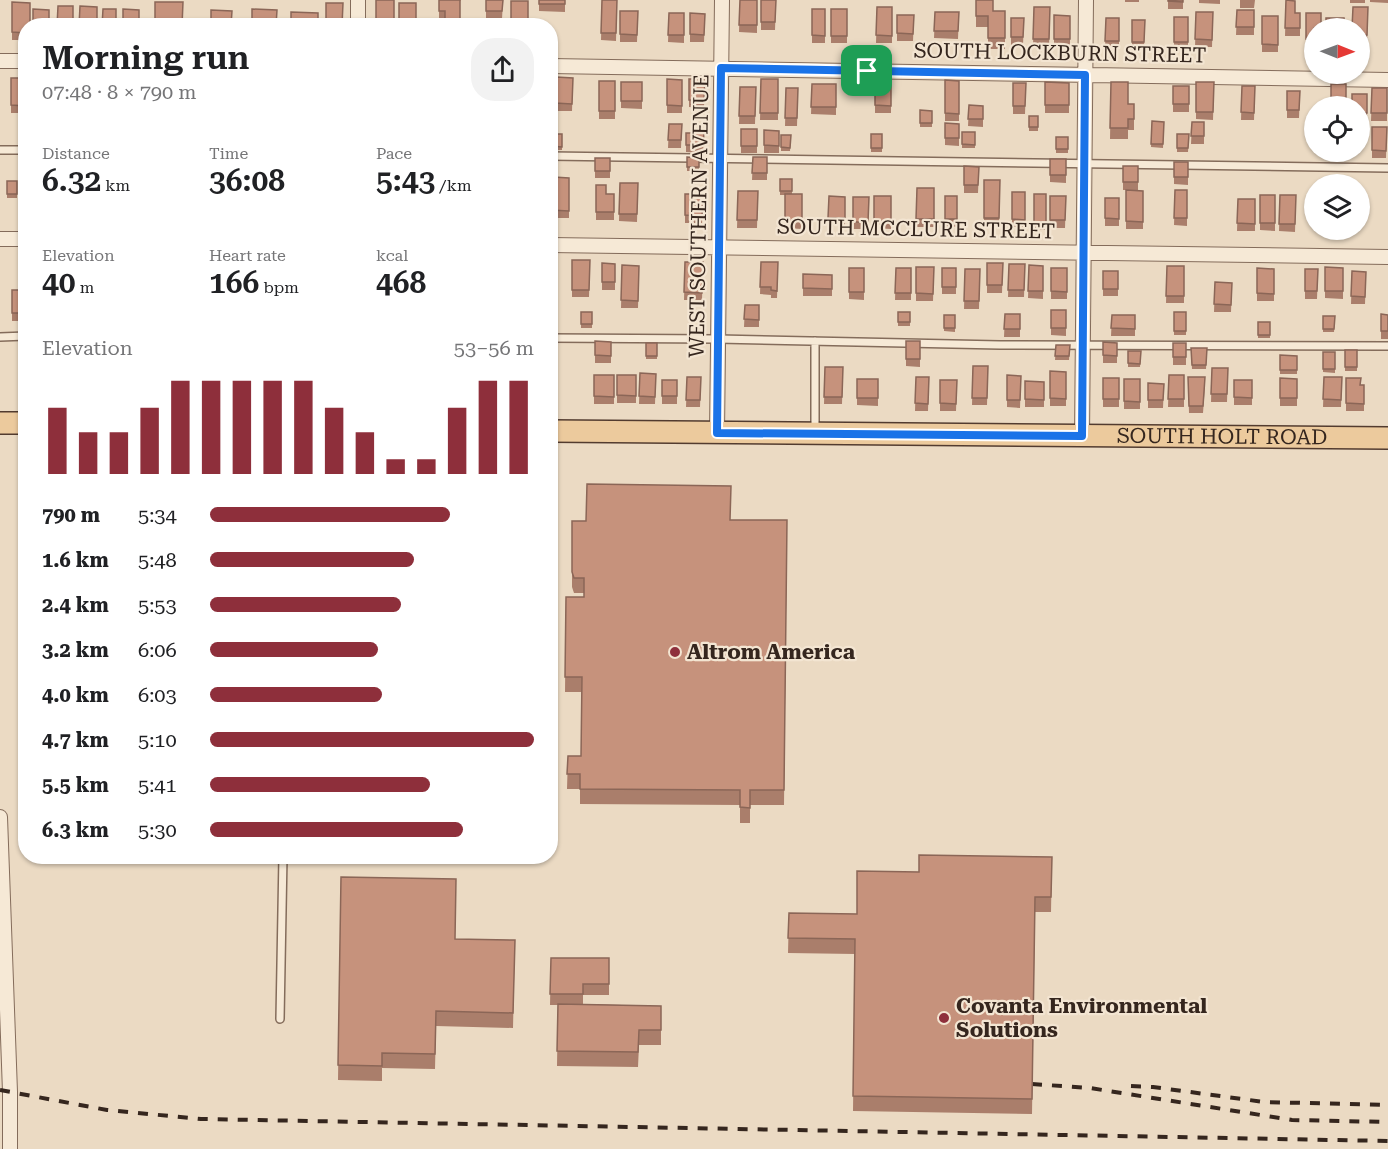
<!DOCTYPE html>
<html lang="en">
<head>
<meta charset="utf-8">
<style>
	:root { --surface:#fff; --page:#f2f2f2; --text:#202124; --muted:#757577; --accent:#8e2f3b }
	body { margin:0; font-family:"Roboto Serif",serif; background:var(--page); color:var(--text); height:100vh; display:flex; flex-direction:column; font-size:22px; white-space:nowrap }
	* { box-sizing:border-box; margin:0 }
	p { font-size:20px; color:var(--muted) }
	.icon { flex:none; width:33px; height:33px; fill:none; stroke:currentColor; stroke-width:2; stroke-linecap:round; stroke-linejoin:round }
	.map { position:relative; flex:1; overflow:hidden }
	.panel { position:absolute; left:18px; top:18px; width:540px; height:846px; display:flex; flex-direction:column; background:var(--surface); border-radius:24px; box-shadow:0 2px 4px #0004 }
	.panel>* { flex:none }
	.needle { width:39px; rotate:91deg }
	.fabs { position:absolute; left:1304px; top:18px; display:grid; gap:12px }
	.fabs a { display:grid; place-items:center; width:66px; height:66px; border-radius:50%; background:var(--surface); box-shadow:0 2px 4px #0004; font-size:30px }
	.pin { position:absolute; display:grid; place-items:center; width:51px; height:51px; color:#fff; margin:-26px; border-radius:12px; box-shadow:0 3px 9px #0006 }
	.round { display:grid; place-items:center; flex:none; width:63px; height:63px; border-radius:24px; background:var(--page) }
	.overview { display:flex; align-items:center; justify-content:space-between; height:102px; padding:0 24px }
	h1 { font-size:33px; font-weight:600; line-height:45px }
	.metrics { display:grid; grid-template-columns:repeat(3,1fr); gap:9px; height:102px; padding:6px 24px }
	.metrics div { display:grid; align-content:center }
	.metrics b { font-size:30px; font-weight:600 }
	.metrics small { font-size:16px; font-weight:400 }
	.metrics p { font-size:16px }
	.chart { height:168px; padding:12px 24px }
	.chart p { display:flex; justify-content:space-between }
	.chart svg { width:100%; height:108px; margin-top:6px; stroke:var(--accent); stroke-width:6 }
	ul { padding:0 24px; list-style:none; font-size:20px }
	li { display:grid; grid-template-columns:96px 72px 1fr; align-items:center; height:45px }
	li i { height:15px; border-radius:8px; background:var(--accent) }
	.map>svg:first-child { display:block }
</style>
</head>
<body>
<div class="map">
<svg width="1388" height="1149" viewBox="0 0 1388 1149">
	<rect width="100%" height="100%" fill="#ebdac3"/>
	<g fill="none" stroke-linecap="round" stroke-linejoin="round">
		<g stroke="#846c5b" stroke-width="10">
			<path id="lane" d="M0,150H26
				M550,156L1388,168
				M0,337L26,336
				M550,338L718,339L1000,345L1388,346
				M815,341V432
				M280,1019L283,856"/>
		</g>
		<g stroke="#846c5b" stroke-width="16">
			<path id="street" d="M358,26V0
				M0,61H26
				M550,66L1388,80
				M0,239H26
				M550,245L1388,257
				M717,433L722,0
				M1082,436L1086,0
				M0,817L10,1092V1149"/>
		</g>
		<g stroke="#523b2f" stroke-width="24">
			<g id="primary">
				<path d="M0,423H26"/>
				<path id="s1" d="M550,431L1388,438"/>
			</g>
		</g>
		<use href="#lane" stroke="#f6e9d6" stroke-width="7"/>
		<use href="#street" stroke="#f6e9d6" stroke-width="14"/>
		<use href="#primary" stroke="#ecca9d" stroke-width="21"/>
		<path stroke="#35261e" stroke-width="4" stroke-dasharray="10 10" stroke-linecap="butt" d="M1032,1084L1090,1088L1292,1120L1388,1122
			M1131,1086L1153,1087L1264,1102L1388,1105
			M0,1090L107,1110L201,1119L1388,1141"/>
	</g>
	<path fill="#aa7e6b" d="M376,0H394V26H376Z
		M439,0H461L445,22H439Z
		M486,0H503L502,19H486Z
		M539,0H565V12L539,11Z
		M602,0H617L616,41L601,40Z
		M740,0H757V33L739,32Z
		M761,0H776L775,30H761Z
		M976,0L993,11H1005V49H988V27H976Z
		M1125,0H1139V2H1125Z
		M1168,0H1183V9H1168Z
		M1199,0H1220V4L1199,3Z
		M1240,0H1255L1254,8H1240Z
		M1286,0L1295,13H1300V36H1285Z
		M1350,0H1365V3H1350Z
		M1370,0H1388V3L1370,2Z
		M12,2L26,26V40H12Z
		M877,7H892V43H876Z
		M1034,7H1050L1049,47H1033Z
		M1368,7L1367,43H1359V28Z
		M812,9H825V43H812Z
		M831,9H847V43H831Z
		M1237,10H1254V35H1236Z
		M620,11H638L637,42H620Z
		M935,12H959L958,39L934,38Z
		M1196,12H1213L1212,47H1195Z
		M669,13H684V43L668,42Z
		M690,13L705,14L704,42H690Z
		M1306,13L1314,28V47L1306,46Z
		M897,15H914L913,41H897Z
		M1054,15L1070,16V47H1054Z
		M1262,16H1278V52H1262Z
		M1174,17H1188V50H1174Z
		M1011,18H1024L1023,45H1011Z
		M1106,18H1119V49L1105,48Z
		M1132,20H1145L1144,49H1132Z
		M556,77L573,78L572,111H555Z
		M11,78H26V113H11Z
		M667,79L682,80V113H667Z
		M689,79H705L704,108L689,107Z
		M761,79H778V120H760Z
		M945,80L959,81V121H945Z
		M599,81H615V119H599Z
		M621,82H642V109L621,108Z
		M875,82H891V113H875Z
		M1045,82L1069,83V113H1045Z
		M1111,82L1128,104H1134V130H1128V139H1110Z
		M1196,82H1214L1213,120L1196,119Z
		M1013,83H1026L1025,114H1013Z
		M812,84H836V115L811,114Z
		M1173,86H1189V112H1173Z
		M1242,86H1255L1254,120H1241Z
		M740,87H756L755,124H739Z
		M786,88H798L797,126H785Z
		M1372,88H1387V121H1371Z
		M1287,91H1300L1299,118H1287Z
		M1367,94V120H1359V106Z
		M969,105L983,113V127L968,126Z
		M920,110L932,111V127H920Z
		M1029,116H1038V131H1029Z
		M1152,121L1164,122L1163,148L1151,147Z
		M1192,122H1204V144H1191Z
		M945,123L959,124V146L945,145Z
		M669,124H682L681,148H668Z
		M1372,127H1387L1386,158H1372Z
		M741,129H757V153H741Z
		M764,130L779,131V153H764Z
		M962,132H975V148H962Z
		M686,133H704L703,153L686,152Z
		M551,134H562V150H551Z
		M871,134H882V152H871Z
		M1177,134H1189L1188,152H1177Z
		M781,135H791L790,151H781Z
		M1056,137H1068V153H1056Z
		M687,157L699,158V171H687Z
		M753,157H767V180H752Z
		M595,158H610V178H595Z
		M1050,159H1066V183L1050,182Z
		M1174,162H1188V185L1174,184Z
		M964,166L979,167L978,193H964Z
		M1123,166H1138V190H1123Z
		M569,178V218H550V193H552Z
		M780,179H792V194H802V229L785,228V195H780Z
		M984,180H1000L999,225H984Z
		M7,181H17V198H7Z
		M620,183H638L637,222L619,221Z
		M596,185L606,194H614V220H596Z
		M917,188H934V227H916Z
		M1126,190L1143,191V229H1126Z
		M1175,190H1187V226L1174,225Z
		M738,191H758L757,228H737Z
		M1012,192H1025V227H1012Z
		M685,194H703L702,223H685Z
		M1034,194H1046V230L1034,229Z
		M1260,195H1275V231L1260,230Z
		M1280,195H1296L1295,232L1279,231Z
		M829,196L845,197V226L828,225Z
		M874,196H891V229L874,228Z
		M945,196H957V227L945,226Z
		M1050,196H1066L1065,228H1050Z
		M853,197H869L868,229H853Z
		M1105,198H1119V226H1105Z
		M1238,199H1255V231H1237Z
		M572,260H590L589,297H572Z
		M685,262H703L702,300H684Z
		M761,262H778L777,298H771V295L760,294Z
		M602,263L615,264V290H602Z
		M987,263H1003L1002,293H987Z
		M1009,264H1025L1024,297H1008Z
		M622,265L639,266L638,308H621Z
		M1029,265L1043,266V299L1028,298Z
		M1167,266H1184V303H1166Z
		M916,267H934L933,301H916Z
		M1325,267L1343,268V299L1325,298Z
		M849,268H864V300L849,299Z
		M896,268H911V300H895Z
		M942,268H956V294H942Z
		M1051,268H1067V299H1051Z
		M1257,268L1274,269V301H1257Z
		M965,269H980L979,309H964Z
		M1305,269H1318L1317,299H1305Z
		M1103,271H1118V296H1103Z
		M1352,271L1366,272L1365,304H1351Z
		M803,274L832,275V296H803Z
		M1215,282L1232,283L1231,312H1214Z
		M12,290H26V321H12Z
		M745,305H759V327H744Z
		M1051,310H1066V336L1051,335Z
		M581,312H592V328H581Z
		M898,312H910V326H898Z
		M1174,312H1186V335H1174Z
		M1005,314H1020V337H1004Z
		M1381,314L1388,315V339H1381Z
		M944,315H955V332L944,331Z
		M1112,315H1135V336H1111Z
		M1323,316H1335L1334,332H1323Z
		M1258,322H1270V338H1258Z
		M550,336H553L552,358H550Z
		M595,341L611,342V363H595Z
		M906,341H920V367L906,366Z
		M1103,342L1117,343V363H1103Z
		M646,343H657V359H646Z
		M1173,343H1186V365H1173Z
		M1056,345H1070L1069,360H1055Z
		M1191,348H1207L1206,369H1192Z
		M1345,350H1357V371H1345Z
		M1128,351H1141L1140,367H1128Z
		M1323,352H1335V373L1323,372Z
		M1280,355L1297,356V374H1280Z
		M973,366H988L987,405H972Z
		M825,367H843L842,404H824Z
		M21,368H26V393H21Z
		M1212,368H1228L1227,402H1211Z
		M1050,371L1066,372V406H1050Z
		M640,373L656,374L655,404H639Z
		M594,375H614V404H594Z
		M617,375H636V403H617Z
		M1007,375L1021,376L1020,408L1007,407Z
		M1169,375H1184V407H1168Z
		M687,377H701L700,407H686Z
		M916,377H929L928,411H915Z
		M1188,377L1205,385L1203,413H1189Z
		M1324,377H1342L1341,407H1323Z
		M1103,378H1119V407H1103Z
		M1280,378L1297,379V406H1280Z
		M1346,378L1360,385H1364V411H1346Z
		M857,379H878V406L857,405Z
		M1124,379H1140V409H1124Z
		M662,380H677V404H662Z
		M940,380H957L956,411H940Z
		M1234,380H1252V405H1234Z
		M1025,381L1044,382V407H1025Z
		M1148,383L1164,384L1163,408H1148Z
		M731,520H787L784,805H750V823H740V805L580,804V789H567L568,756H581L582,692H565L566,597H584V593H574L572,587V521Z
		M1052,857L1051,912H1035L1032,1114L853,1111L855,954L788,953L789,913L857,914L919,872Z
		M341,877L455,939L515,940L513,1028L436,1026L435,1069L382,1068V1081L338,1080Z
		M551,958H609V995H583V1004L661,1006V1045H639L638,1067L557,1066L558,1005H550Z"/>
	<path fill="#c6927c" stroke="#8b6657" stroke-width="1.5" d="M376,0H394V19H376Z
		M439,0H460V26H445V11H439Z
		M486,0H503L502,11H486Z
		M539,0H565V4H539Z
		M602,0H617L616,33H601Z
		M740,0H757V25H739Z
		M761,0H776L775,22H761Z
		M976,0H993V11H1005V38H988V16H976Z
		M1168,0H1183V2L1168,1Z
		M1286,0L1295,1V13H1300V28H1285Z
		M511,1H528V26H511Z
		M12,2L30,3V26H26V33L12,32Z
		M155,2H183L182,26H155Z
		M326,3H343L342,26H326Z
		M399,3H416V26H399Z
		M58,6H73V26H57Z
		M80,6L97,7V26H79Z
		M877,7H892V36L876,35Z
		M1034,7H1050L1049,39H1033Z
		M1353,7H1368L1367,35H1359V28H1352Z
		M33,9L49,10V26H33Z
		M103,9H116V26H102Z
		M123,9L139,10V26H123Z
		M252,9L277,10L276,26H252Z
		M812,9H825V36L812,35Z
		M831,9H847V36H831Z
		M211,10L232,11L231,26H211Z
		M1237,10H1254V27H1236Z
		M620,11H638L637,35L620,34Z
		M291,12L318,13V26H291Z
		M935,12H959L958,31H934Z
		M1196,12H1213L1212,40L1195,39Z
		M669,13H684V35H668Z
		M690,13L705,14L704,35L690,34Z
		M1306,13H1321V28H1314V39H1306Z
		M897,15H914L913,34L897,33Z
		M1054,15L1070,16V39H1054Z
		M1262,16H1278V45L1262,44Z
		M1174,17H1188V42H1174Z
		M1011,18H1024L1023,37H1011Z
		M1106,18H1119V41H1105Z
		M1326,18H1344V28H1326Z
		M1132,20H1145L1144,42H1132Z
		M556,77L573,78L572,104L555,103Z
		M11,78H26V106L11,105Z
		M667,79L682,80V106L667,105Z
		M689,79H705L704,100H689Z
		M761,79H778V113H760Z
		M945,80L959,81V114L945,113Z
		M599,81H615V111H599Z
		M621,82H642V101H621Z
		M875,82H891V106L875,105Z
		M1045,82L1069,83V105H1045Z
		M1111,82H1128V104H1134V119H1128V128H1110Z
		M1196,82H1214L1213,112H1196Z
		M1013,83H1026L1025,106H1013Z
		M812,84H836V107H811Z
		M1331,84H1346V106H1331Z
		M1173,86H1189V104H1173Z
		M1242,86H1255L1254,113L1241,112Z
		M740,87H756L755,116H739Z
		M786,88H798L797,118H785Z
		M1372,88H1387V113H1371Z
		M1287,91H1300L1299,110H1287Z
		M1352,94H1367V113L1359,112V106H1352Z
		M969,105L983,106V119H968Z
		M920,110L932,111V123H920Z
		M1029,116H1038V127H1029Z
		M1152,121L1164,122L1163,144H1151Z
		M1192,122H1204V136H1191Z
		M945,123L959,124V138H945Z
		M669,124H682L681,140H668Z
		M1372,127H1387L1386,151L1372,150Z
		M741,129H757V146H741Z
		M764,130L779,131V146L764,145Z
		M962,132H975V145L962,144Z
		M686,133H704L703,145H686Z
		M551,134H562V147L551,146Z
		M871,134H882V148H871Z
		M1177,134H1189L1188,148H1177Z
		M781,135H791L790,148L781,147Z
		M1056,137H1068V149H1056Z
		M687,157L699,158V167H687Z
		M753,157H767V173H752Z
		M595,158H610V171H595Z
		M1050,159H1066V175H1050Z
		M1174,162H1188V177H1174Z
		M964,166L979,167L978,185H964Z
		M1123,166H1138V182H1123Z
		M553,177L569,178V211L550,210V193H552Z
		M780,179H792V191H780Z
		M984,180H1000L999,218H984Z
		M7,181H17V194H7Z
		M620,183H638L637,214H619Z
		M596,185H606V194H614V212H596Z
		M917,188H934V219H916Z
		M1126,190L1143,191V222L1126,221Z
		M1175,190H1187V218H1174Z
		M738,191H758L757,220H737Z
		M1012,192H1025V220L1012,219Z
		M685,194H703L702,216L685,215Z
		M785,194H802V221H785Z
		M1034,194H1046V222H1034Z
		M1260,195H1275V223H1260Z
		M1280,195H1296L1295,224H1279Z
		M829,196L845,197V218H828Z
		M874,196H891V221H874Z
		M945,196H957V219H945Z
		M1050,196H1066L1065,220H1050Z
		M853,197H869L868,222H853Z
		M1105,198H1119V219L1105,218Z
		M1238,199H1255V224L1237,223Z
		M572,260H590L589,290H572Z
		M685,262H703L702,293L684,292Z
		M761,262H778L777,291L771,290V287H760Z
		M602,263L615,264V282H602Z
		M987,263H1003L1002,285H987Z
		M1009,264H1025L1024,290H1008Z
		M622,265L639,266L638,301L621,300Z
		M1029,265L1043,266V291H1028Z
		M1167,266H1184V296H1166Z
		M916,267H934L933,294L916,293Z
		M1325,267L1343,268V291H1325Z
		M849,268H864V292H849Z
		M896,268H911V293H895Z
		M942,268H956V287H942Z
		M1051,268H1067V292L1051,291Z
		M1257,268L1274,269V294L1257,293Z
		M965,269H980L979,301H964Z
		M1305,269H1318L1317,291H1305Z
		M1103,271H1118V289H1103Z
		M1352,271L1366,272L1365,297L1351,296Z
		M803,274L832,275V289L803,288Z
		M1215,282L1232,283L1231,305L1214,304Z
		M12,290H26V313H12Z
		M745,305H759V320L744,319Z
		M1051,310H1066V328H1051Z
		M581,312H592V324H581Z
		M898,312H910V322H898Z
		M1174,312H1186V331H1174Z
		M1005,314H1020V329H1004Z
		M1381,314L1388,315V331H1381Z
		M944,315H955V328H944Z
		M1112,315H1135V329L1111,328Z
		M1323,316H1335L1334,329H1323Z
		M1258,322H1270V335H1258Z
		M550,336H553L552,351H550Z
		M595,341L611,342V356L595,355Z
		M906,341H920V359H906Z
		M1103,342L1117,343V356L1103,355Z
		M646,343H657V356H646Z
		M1173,343H1186V357H1173Z
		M1056,345H1070L1069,356H1055Z
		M1191,348H1207L1206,365H1192Z
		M1345,350H1357V367H1345Z
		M1128,351H1141L1140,364L1128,363Z
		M1323,352H1335V369H1323Z
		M1280,355L1297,356V370H1280Z
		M973,366H988L987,398H972Z
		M825,367H843L842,397H824Z
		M21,368H26V386H21Z
		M1212,368H1228L1227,394H1211Z
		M1050,371L1066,372V399L1050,398Z
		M640,373L656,374L655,397L639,396Z
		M594,375H614V397L594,396Z
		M617,375H636V396L617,395Z
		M1007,375L1021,376L1020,400H1007Z
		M1169,375H1184V399H1168Z
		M687,377H701L700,400H686Z
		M916,377H929L928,404L915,403Z
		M1188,377H1205L1203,406H1189Z
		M1324,377H1342L1341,400L1323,399Z
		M1103,378H1119V399H1103Z
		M1280,378L1297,379V398H1280Z
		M1346,378H1361L1360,385H1364V404L1346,403Z
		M857,379H878V398H857Z
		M1124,379H1140V402L1124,401Z
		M662,380H677V396H662Z
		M940,380H957L956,404L940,403Z
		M1234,380H1252V398L1234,397Z
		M1025,381L1044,382V400L1025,399Z
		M1148,383L1164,384L1163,400H1148Z
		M587,484L731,486L730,520H787L784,790H750V808L740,807V790L580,789V774H567L568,756H581L582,677H565L566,597H584V578H574L572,572V521H586Z
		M919,855L1052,857L1051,897H1035L1032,1099L853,1096L855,939L788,938L789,913L857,914V871L919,872Z
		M341,877L456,879L455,939L515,940L513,1013L436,1011L435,1054L382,1053V1066L338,1065Z
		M551,958H609V984H583V994H550Z
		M558,1004L661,1006V1030H639L638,1052L557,1051Z"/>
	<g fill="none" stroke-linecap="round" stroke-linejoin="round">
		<g stroke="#fff" stroke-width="12">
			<path id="route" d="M721,68L1085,75L1082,436L717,433Z"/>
		</g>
		<use href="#route" stroke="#1a73e8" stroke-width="8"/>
	</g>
	<g fill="#8e2f3b" stroke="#f3e5d2" stroke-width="2">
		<circle cx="675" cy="652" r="6"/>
		<circle cx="944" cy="1018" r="6"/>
	</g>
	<g text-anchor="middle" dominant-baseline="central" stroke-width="4.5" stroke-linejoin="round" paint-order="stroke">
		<g font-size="21" fill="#35261e" stroke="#f3e5d2">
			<text transform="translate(1060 53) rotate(1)">SOUTH LOCKBURN STREET</text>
			<text transform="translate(699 216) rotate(-89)">WEST SOUTHERN AVENUE</text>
			<text transform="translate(916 229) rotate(1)">SOUTH MCCLURE STREET</text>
			<text stroke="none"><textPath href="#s1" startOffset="672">SOUTH HOLT ROAD</textPath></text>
		</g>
		<g font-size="21" font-weight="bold" fill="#35261e" stroke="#f3e5d2" text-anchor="start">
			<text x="687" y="652">Altrom America</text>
			<text x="956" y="1006">Covanta Environmental<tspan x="956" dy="24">Solutions</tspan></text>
		</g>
	</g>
</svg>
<div class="fabs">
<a><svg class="needle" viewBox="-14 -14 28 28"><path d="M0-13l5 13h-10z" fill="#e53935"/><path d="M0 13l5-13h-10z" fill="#757577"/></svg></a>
<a><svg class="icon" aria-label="locate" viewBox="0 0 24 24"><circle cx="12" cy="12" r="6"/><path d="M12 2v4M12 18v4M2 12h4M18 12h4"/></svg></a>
<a><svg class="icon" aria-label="layers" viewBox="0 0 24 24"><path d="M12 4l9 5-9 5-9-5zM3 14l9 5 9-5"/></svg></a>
</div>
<div class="pin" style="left:867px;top:71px;background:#1e9e55"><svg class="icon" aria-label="arrive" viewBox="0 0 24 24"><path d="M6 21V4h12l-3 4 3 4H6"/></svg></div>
<section class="panel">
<div class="overview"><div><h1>Morning run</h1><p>07:48 · 8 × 790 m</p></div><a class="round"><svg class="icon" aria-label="share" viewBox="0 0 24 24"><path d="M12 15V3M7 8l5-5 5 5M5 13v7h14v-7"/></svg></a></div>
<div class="metrics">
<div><p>Distance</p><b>6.32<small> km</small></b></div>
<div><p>Time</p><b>36:08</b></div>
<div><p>Pace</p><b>5:43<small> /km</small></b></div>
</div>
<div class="metrics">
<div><p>Elevation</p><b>40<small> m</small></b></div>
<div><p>Heart rate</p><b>166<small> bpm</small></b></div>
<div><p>kcal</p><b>468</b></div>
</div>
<div class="chart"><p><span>Elevation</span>53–56 m</p>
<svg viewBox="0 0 160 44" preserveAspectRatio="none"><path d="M5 44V17M15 44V27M25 44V27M35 44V17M45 44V6M55 44V6M65 44V6M75 44V6M85 44V6M95 44V17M105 44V27M115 44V38M125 44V38M135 44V17M145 44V6M155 44V6"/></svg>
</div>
<ul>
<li><b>790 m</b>5:34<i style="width:74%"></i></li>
<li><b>1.6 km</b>5:48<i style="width:63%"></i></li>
<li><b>2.4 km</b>5:53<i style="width:59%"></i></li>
<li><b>3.2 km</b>6:06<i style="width:52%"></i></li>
<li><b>4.0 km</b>6:03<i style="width:53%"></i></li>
<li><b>4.7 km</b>5:10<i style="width:100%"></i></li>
<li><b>5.5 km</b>5:41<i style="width:68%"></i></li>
<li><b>6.3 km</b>5:30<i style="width:78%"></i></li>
</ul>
</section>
</div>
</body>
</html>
